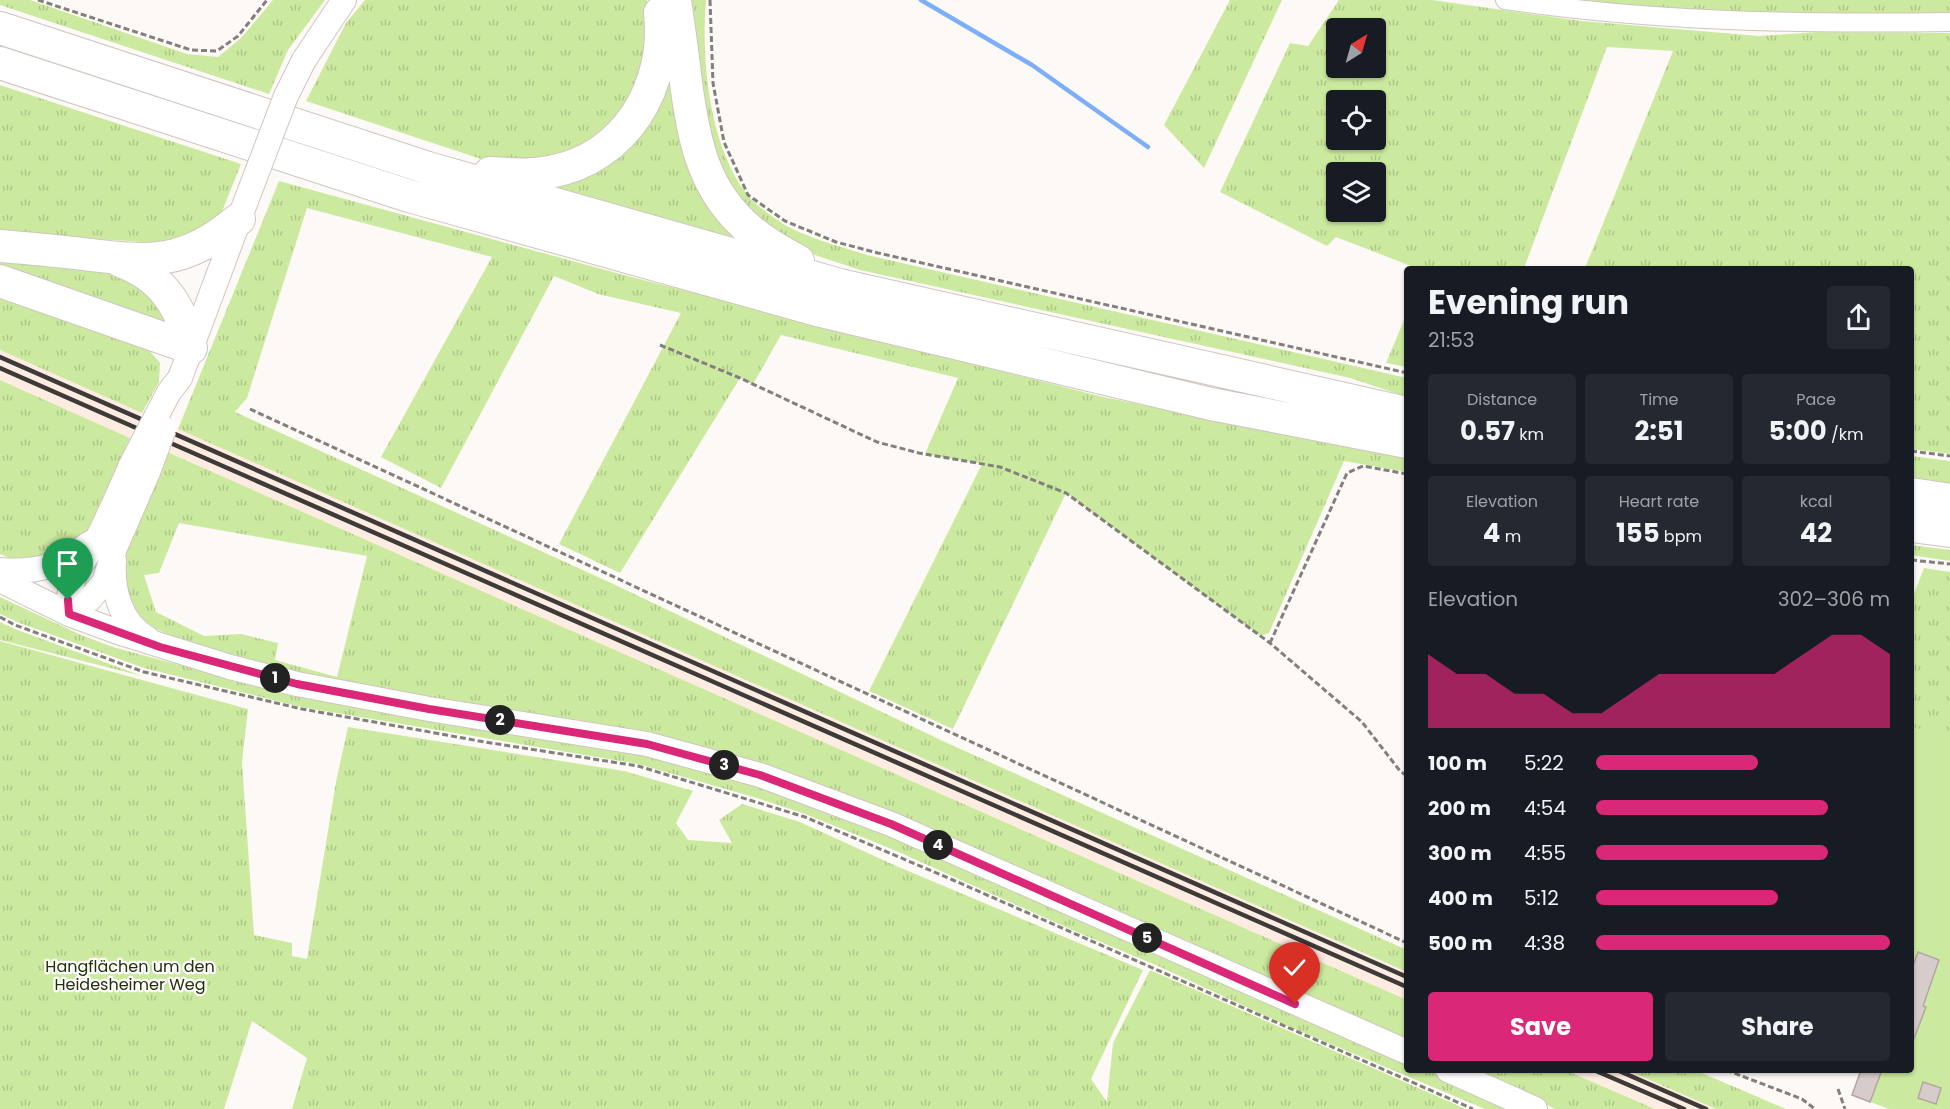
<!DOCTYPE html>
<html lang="en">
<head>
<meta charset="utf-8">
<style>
	:root { --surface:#171b24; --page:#242831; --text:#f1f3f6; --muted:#9ea1a6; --accent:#db2777 }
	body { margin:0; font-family:Poppins,sans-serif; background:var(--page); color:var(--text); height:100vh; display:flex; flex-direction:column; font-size:22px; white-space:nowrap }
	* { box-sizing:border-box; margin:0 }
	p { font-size:20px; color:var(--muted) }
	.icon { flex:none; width:33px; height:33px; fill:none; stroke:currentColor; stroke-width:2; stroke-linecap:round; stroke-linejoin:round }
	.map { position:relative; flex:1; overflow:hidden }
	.side { position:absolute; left:1404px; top:266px; width:510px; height:807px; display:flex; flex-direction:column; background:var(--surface); border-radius:6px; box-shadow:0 2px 4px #0004 }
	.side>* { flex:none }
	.needle { width:39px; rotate:37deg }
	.fabs { position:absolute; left:1326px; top:18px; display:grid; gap:12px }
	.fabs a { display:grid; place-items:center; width:60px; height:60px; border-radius:6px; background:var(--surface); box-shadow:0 2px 4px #0004; font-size:30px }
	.pin { position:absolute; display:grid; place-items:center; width:51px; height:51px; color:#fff; margin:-62px -26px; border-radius:50% 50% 50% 0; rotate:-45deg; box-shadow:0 0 6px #0007 }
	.pin .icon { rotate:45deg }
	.km { position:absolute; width:30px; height:30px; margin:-15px; border-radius:50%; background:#222; color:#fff; font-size:16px; line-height:30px; text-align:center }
	.round { display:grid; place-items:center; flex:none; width:63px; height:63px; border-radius:6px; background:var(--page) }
	.head { display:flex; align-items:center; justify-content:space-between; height:102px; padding:0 24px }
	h1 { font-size:33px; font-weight:700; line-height:45px }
	.metrics { display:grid; grid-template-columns:repeat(3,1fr); gap:9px; height:102px; padding:6px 24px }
	.metrics div { display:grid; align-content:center; border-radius:6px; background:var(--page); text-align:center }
	.metrics b { font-size:26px; font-weight:700 }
	.metrics small { font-size:16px; font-weight:400 }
	.metrics p { font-size:16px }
	.chart { height:168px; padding:12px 24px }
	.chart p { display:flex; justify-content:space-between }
	.chart svg { width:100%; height:108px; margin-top:6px; fill:var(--accent); opacity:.7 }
	.action { display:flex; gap:12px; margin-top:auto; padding:12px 24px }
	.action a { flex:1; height:69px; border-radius:6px; background:var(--accent); color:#fff; font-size:24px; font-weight:700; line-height:69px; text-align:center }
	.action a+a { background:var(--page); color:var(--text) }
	ul { padding:0 24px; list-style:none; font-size:20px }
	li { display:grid; grid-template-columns:96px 72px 1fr; align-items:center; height:45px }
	li i { height:15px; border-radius:8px; background:var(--accent) }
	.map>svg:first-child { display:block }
</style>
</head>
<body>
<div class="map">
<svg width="1950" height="1109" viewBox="0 0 1950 1109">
	<defs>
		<pattern id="grass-tufts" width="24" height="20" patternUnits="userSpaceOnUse" patternTransform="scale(1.5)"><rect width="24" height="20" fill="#ccea9f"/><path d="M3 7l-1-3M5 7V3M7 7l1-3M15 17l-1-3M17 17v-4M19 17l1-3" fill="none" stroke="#aec788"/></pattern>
	</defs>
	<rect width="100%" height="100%" fill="#fdf9f7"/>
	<path fill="#feece3" d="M0,350L142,413L130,438L0,380Z
		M178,429L1407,972V1000L193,464L167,452Z
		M1566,1070H1627L1716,1109H1655Z"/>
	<path fill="url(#grass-tufts)" fill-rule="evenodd" d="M0,0H30L187,54L218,57L241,38L273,0H325L288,50L269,94L0,5Z
		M365,0H647L649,20V58L622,118L568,157L493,163L306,101L346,23Z
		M686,0H706C701,59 709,145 746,193C753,203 774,218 785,225C810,239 840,246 867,255L1407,378V397L1350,378L860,270L791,247L770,234L716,173Z
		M1230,0H1282L1204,168L1164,125Z
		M1339,0H1432L1582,21L1759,36L1817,32L1950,33V454L1911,449V268H1585L1673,51L1607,47L1524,268H1416L1336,237L1327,246L1220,192L1290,43L1308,46ZM1376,28V68H1336V28ZM1376,100V140H1336V100ZM1336,172H1376V212H1336Z
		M1560,0H1950V18L1674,13Z
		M669,24L692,160L768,253L527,183L610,152Z
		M0,85L241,164L217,224L189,239L161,243L0,233Z
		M279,181L624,275L1099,396L1351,448L1407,458V472L1344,461L1269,633L1260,636L1066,493L953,729L869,691L982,464L925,454L958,378L781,335L753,384L740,378L620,573L559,544L681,313L598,294L554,276L441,488L381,457L492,257L307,208L247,398L235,412L609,582L945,742L1407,950V972L178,429Z
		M0,254L103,269L144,287L164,304L167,328L0,273Z
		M0,293L141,341L160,363L159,382L142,413L0,350Z
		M1407,313V367L1386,363Z
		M0,380L130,438L86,534L40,561L14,560L0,554Z
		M167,452L1407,1000V1043L1136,921L594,727L273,669L181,640L156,629L136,615L121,584L128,534ZM179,523L367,556L337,677L275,660L278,643L241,634L204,636L156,612L144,575L159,573Z
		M1911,456L1950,461V484L1911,479Z
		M1911,545L1950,550V561L1911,555Z
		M1924,568L1950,572V741L1911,730V602Z
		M0,597L81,635L113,647L157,659L261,686L599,745L762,784L854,820L1407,1060V1070H1429L1516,1109H1485L1283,1024L1158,966L1079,933L894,850L805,814L757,798L638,764L301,707L144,668L17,622L0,614Z
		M0,622L15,629L142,676L0,640Z
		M0,641L248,709L242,762L254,935L292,943V956L307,959L336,782L348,727L624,771L693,791L676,823L688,840L732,843L719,820L742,804L800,822L894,865L1143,970L1091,1079L1107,1102L1113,1043L1150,970L1466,1109H292L307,1058L252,1021L224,1109H0Z
		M1470,1070H1565L1655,1109H1555L1522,1092Z
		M1627,1070H1695L1786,1109H1716Z"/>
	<path fill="#ccea9f" d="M1911,726L1950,739V1109H1889L1852,1095L1861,1070H1911Z"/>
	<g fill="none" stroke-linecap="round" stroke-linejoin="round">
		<path stroke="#7daefa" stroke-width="4.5" d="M921,0L1032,65L1148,147"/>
	</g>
	<path fill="#d8ccca" stroke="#b3a7a6" stroke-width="1.5" d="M1918,952L1939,960L1923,1006L1926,1007L1912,1044L1911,971Z
		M1861,1070H1882L1870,1102L1852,1095Z
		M1923,1082L1941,1088L1936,1104L1918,1098Z"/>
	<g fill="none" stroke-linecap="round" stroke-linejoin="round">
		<g stroke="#cfc5c0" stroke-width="20">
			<path id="minor" d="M1505,0C1653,22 1801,24 1950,22"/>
		</g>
		<g stroke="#cfc5c0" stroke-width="26">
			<path id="secondary" d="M304,60L344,0
				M180,378L240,217
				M114,560C112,590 120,623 148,639
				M0,570C40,573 57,566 90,543
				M0,580L69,614L118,632L230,667L297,684L429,709L647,744L760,775L891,824L1407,1052
				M69,614L89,600L104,582L115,548L148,472
				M69,614C66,574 85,565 100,533C111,511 121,488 131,465
				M1448,1070L1535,1109"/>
		</g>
		<g stroke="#cfc5c0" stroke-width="34">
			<path id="motorway" d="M675,0C679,28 683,55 686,83C694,141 703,191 751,231C765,243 781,252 798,261
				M0,28L428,168L840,285L1407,413
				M0,63L409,196L821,311L1211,404L1407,442
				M490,173C511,174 530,176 550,172C626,158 668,86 660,13
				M0,246C28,248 55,251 83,254C151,262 183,266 239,219
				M120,261C162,276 181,306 191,348
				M0,281L191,348
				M1911,494L1950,500
				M1911,526L1950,531"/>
		</g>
		<path stroke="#837f7d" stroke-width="3" stroke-dasharray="6 3" stroke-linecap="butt" d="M38,0L191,50L217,51L238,36L267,0
			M710,0L713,83L724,142L748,195L785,221L836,242L878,253L1407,373
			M660,345L740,378L877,442L919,453L1000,467L1066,493L1270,643L1362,722L1400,771L1407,776
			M250,409L1407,943
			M1911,451L1950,456
			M1911,560L1950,564
			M0,617L15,625L144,672L302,709L485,742L638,766L805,817L953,880L1473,1109
			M1270,643L1347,473L1363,466L1407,474
			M1726,1070L1802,1099L1815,1109
			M1838,1089L1845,1109"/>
		<use href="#minor" stroke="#fff" stroke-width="18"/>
		<use href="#secondary" stroke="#fff" stroke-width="24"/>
		<use href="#motorway" stroke="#fff" stroke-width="32"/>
		<path stroke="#3e3a38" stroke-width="4.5" d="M0,357L1407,977
			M0,368L1407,987
			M1594,1070L1684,1109
			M1617,1070L1706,1109"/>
		<g stroke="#cfc5c0" stroke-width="26" stroke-linecap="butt">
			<path id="secondary-bridge" d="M243,209L286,96L304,60
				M131,465L169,392L180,378
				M148,472L164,429"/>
		</g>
		<use href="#secondary-bridge" stroke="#fff" stroke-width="24"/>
	</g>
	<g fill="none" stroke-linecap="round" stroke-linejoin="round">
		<g stroke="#fff" stroke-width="12">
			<path id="route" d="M68,600L69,614L160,647L297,684L429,709L647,744L760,775L891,824L1295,1004"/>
		</g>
		<use href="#route" stroke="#db2777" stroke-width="8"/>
	</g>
	<g text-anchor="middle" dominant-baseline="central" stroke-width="4.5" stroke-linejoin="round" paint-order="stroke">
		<g font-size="16" fill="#222f09" stroke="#fff">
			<text x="130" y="966">Hangflächen um den<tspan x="130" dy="18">Heidesheimer Weg</tspan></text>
		</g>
	</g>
</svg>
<div class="fabs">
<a><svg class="needle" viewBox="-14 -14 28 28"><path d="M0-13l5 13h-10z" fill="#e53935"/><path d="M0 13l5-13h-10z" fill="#9ea1a6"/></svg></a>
<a><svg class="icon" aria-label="locate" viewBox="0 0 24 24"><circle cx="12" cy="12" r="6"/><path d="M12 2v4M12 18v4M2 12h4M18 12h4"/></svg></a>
<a><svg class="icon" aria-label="layers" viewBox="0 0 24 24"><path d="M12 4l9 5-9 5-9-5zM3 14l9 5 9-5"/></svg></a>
</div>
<div class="pin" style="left:68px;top:600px;background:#1e9e55"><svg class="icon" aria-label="arrive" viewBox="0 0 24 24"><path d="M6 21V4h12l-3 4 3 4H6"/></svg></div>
<div class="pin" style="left:1295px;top:1004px;background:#d93025"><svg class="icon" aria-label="check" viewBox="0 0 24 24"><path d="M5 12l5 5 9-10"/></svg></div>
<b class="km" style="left:275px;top:678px">1</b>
<b class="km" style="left:500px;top:720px">2</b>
<b class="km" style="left:724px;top:765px">3</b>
<b class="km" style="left:938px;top:845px">4</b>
<b class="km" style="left:1147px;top:938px">5</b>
<section class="side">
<div class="head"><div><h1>Evening run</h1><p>21:53</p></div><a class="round"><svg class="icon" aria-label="share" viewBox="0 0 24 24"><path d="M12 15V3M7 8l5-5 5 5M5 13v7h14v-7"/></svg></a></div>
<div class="metrics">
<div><p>Distance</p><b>0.57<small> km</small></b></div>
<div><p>Time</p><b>2:51</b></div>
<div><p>Pace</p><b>5:00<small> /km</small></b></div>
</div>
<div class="metrics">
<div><p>Elevation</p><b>4<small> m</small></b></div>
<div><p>Heart rate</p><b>155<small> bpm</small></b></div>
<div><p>kcal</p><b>42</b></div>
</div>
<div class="chart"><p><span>Elevation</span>302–306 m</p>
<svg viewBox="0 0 160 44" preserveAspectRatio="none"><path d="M0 44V14L10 22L20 22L30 30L40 30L50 38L60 38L70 30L80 22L90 22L100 22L110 22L120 22L130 14L140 6L150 6L160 14V44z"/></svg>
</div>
<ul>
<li><b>100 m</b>5:22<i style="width:55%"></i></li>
<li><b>200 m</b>4:54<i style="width:79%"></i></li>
<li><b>300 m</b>4:55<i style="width:79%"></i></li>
<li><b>400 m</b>5:12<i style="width:62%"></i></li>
<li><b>500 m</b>4:38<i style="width:100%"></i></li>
</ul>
<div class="action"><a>Save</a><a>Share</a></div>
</section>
</div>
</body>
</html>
